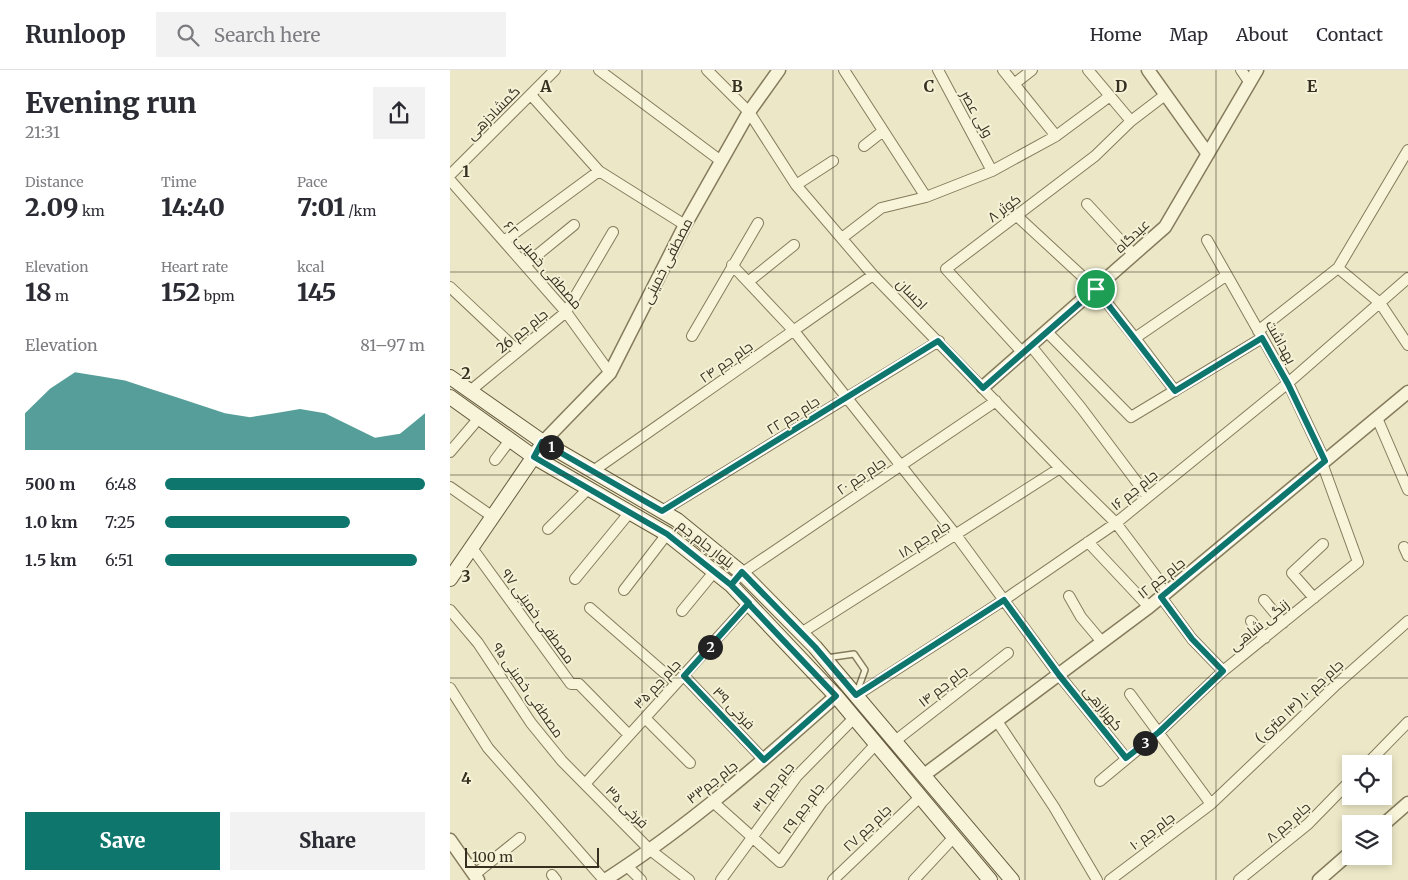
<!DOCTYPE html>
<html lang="en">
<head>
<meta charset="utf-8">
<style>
	:root { --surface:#fff; --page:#f2f2f3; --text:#2b2b33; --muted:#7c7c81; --line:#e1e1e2; --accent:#0f766e }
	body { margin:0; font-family:Merriweather,Cairo,serif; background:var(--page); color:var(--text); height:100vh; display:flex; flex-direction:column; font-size:19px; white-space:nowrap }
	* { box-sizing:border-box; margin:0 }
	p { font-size:16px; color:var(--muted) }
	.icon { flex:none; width:28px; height:28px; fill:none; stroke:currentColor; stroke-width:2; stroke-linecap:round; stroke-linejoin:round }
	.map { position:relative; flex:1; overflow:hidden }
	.sheet { display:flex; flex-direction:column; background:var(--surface); width:450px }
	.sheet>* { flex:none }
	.buttons { position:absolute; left:892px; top:685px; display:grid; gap:10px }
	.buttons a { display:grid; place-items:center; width:50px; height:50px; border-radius:0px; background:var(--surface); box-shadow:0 2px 8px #0003; font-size:25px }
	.scale { position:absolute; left:15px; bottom:12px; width:134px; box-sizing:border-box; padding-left:5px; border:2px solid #373020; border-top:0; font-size:14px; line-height:18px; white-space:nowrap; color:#373020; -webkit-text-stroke:4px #f4f1d6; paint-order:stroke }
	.pin { position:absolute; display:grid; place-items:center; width:42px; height:42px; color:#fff; margin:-21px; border:2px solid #fff; border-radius:50%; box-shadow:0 1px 5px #0007 }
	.km { position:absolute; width:25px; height:25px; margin:-12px; border-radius:50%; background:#222; color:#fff; font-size:14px; line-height:25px; text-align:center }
	.round { display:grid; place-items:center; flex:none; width:52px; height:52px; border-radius:0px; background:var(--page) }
	.overview { display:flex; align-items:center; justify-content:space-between; height:85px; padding:0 25px }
	h1 { font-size:28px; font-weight:800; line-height:38px }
	.metrics { display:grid; grid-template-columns:repeat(3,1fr); gap:8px; height:85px; padding:5px 25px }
	.metrics div { display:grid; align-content:center }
	.metrics b { font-size:25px; font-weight:800 }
	.metrics small { font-size:14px; font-weight:400 }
	.metrics p { font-size:14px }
	.chart { height:140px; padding:10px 25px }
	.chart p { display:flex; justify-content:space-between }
	.chart svg { width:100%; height:90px; margin-top:5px; fill:var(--accent); opacity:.7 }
	.button { display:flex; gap:10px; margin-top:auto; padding:10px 25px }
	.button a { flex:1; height:58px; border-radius:0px; background:var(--accent); color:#fff; font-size:20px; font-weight:800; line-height:58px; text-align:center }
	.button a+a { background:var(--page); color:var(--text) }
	ul { padding:0 25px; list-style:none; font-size:16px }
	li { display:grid; grid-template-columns:80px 60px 1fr; align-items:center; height:38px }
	li i { height:12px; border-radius:6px; background:var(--accent) }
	header { display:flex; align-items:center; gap:30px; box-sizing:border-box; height:70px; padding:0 25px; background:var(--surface); border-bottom:1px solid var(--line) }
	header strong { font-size:24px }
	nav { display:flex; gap:28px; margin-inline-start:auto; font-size:18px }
	.search { width:350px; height:45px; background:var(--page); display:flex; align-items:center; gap:12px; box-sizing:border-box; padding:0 18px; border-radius:0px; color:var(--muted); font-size:19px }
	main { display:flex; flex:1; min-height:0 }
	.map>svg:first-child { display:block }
</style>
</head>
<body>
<header>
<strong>Runloop</strong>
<div class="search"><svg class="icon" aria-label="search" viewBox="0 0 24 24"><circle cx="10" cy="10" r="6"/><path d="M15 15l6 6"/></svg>Search here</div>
<nav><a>Home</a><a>Map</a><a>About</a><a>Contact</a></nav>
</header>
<main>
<section class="sheet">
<div class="overview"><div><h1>Evening run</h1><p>21:31</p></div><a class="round"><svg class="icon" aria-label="share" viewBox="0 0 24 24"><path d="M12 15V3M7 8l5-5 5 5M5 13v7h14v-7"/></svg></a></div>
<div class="metrics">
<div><p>Distance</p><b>2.09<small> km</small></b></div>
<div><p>Time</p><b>14:40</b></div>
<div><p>Pace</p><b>7:01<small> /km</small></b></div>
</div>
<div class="metrics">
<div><p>Elevation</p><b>18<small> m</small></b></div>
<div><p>Heart rate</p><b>152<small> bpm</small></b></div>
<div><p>kcal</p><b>145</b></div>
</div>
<div class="chart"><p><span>Elevation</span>81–97 m</p>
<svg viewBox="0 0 160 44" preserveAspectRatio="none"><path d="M0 44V26L10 14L20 6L30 8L40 10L50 14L60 18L70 22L80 26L90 28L100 26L110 24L120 26L130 32L140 38L150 36L160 26V44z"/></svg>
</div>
<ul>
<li><b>500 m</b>6:48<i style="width:100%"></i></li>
<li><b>1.0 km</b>7:25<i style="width:71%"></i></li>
<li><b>1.5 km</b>6:51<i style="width:97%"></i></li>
</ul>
<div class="button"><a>Save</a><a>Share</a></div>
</section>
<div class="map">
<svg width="958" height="810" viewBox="0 0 958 810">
	<rect width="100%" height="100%" fill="#ece8c7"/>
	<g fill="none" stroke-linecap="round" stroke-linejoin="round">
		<g stroke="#867b5d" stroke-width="8">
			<path id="service" d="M376,588L404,584L415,600L407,622"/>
		</g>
		<g stroke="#867b5d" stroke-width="12">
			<path id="minor" d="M149,0L271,91
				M257,0L299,42L346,115L423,205L610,398L666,453L718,522
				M394,0L476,127
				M488,0L542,101
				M553,0L606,66
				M638,0L681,51
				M791,0L800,13
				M564,14L582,0
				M81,25L149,101L235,155
				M414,76L433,61
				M0,105L105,0
				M0,110L116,242L160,303
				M346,115L383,91
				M637,134L684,185
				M567,146L646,219L685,268
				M392,168L431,138L476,127L542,101L606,66L660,26
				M757,170L838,313L875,391
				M54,171L149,101
				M75,195L124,155
				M282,195L344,261L397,328L506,465L609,605L676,688
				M888,198L930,233L958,275
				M298,212L344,175
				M0,217L68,281
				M808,261L888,198L958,80
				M597,262L681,347L812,268
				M242,266L308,153
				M581,276L632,339L698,427
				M573,283L496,199L645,86L681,51L715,25
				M20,321L116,242L163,162
				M725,321L685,268L777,205
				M927,348L958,420
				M0,382L29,348
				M45,390L60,370
				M143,401L423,205
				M0,417L43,447
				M212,441L489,271
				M98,459L139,418
				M638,472L699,537
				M954,477L958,486
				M22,478L121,614H129L179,665
				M292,503L546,331
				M125,509L180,442
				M174,520L217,464
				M619,526L631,547L652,572
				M711,527L742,569L773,601
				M864,528L842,503L873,474
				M814,530L833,553
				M140,538L226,613
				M0,540L28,573L81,653L112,691L199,779L239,810
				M232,541L264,502
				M801,551L815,568
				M351,563L610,398
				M234,606L314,690
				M0,618L38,678L154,810
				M680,624L761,734
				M407,625L554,530L666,453L838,313L958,208
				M195,648L240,693
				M547,651L604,737L647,810
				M445,671L558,583
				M917,694L958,652
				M650,711L709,662L773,601L908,492L872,393
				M135,714L299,533
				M263,732L330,792L372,732L426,674
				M177,796L191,810
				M24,805L70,768
				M102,805L106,810
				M271,810L347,706L404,648
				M383,810L470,727
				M464,810L504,767
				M660,810L761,734L887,614L958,551
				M789,810L858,754L901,710"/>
		</g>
		<g stroke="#867b5d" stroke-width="15">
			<path id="tertiary" d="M698,0L758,84
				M533,317L715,157L807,0
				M93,372L160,303L235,155L299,42L329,0
				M474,705L699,537L958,322
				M934,754L958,733
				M0,770L28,810
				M155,810C238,757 313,691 386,626
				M869,810L901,782"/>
		</g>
		<g stroke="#685c40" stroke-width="16">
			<path id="secondary" d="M0,307L93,372L227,450L292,503L365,577L562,810
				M0,327L84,387L217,464L281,515L386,626L540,810
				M0,509L89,379"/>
		</g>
		<use href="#service" stroke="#f7f4d9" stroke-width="5"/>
		<use href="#minor" stroke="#f7f4d9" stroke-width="10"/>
		<use href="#tertiary" stroke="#f7f4d9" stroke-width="12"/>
		<use href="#secondary" stroke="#f7f4d9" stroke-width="14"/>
	</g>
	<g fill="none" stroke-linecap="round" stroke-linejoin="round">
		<g stroke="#fff" stroke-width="10">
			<path id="route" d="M646,219L533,318L488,271L212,441L92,372L84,387L217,464L281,515L386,626L314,690L234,606L299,533L281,515L292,502L365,577L406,625L554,530L609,605L676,688L709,662L773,601L742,569L711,527L875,391L838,314L812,268L725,321L646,219"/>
		</g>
		<use href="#route" stroke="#0f766e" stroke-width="6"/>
	</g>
	<path fill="none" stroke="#373020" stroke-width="1" stroke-opacity="0.55" d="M192,0V810M383,0V810M575,0V810M766,0V810M0,202H958M0,405H958M0,608H958"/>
	<g text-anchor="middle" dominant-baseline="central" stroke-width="4" stroke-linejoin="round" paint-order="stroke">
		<g font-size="14" fill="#373020" stroke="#f4f1d6">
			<text transform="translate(43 43) rotate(-45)">گمشادزهی</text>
			<text transform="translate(527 44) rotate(61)">ولی عصر</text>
			<text transform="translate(554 138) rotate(-37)">کوثر ۸</text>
			<text transform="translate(682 166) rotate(-43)">عیدگاه</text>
			<text transform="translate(217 191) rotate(-63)">مصطفی خمینی</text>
			<text transform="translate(93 195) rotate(49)">مصطفی خمینی ۶۲</text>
			<text transform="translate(462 224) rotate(46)">احسان</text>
			<text transform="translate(72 261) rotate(-39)">جام جم 26</text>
			<text transform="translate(831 272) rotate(61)">بهداشت</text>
			<text transform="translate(276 292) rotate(-35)">جام جم ۲۴</text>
			<text transform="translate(343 345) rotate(-32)">جام جم ۲۲</text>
			<text transform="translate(411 406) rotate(-34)">جام جم ۲۰</text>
			<text transform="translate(684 420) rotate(-39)">جام جم ۱۶</text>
			<text transform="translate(474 469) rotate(-32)">جام جم ۱۸</text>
			<text transform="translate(256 474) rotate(38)">بلوار جام جم</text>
			<text transform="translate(711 508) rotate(-39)">جام جم ۱۲</text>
			<text transform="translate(88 546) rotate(54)">مصطفی خمینی ۹۷</text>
			<text transform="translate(809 555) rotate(-39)">زنگی شاهی</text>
			<text transform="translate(207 614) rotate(-47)">جام جم ۳۵</text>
			<text transform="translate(493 616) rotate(-38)">جام جم ۱۴</text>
			<text transform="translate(78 620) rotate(55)">مصطفی خمینی ۹۵</text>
			<text transform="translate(849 631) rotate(-43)">جام جم ۱۰ (۱۴ متری)</text>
			<text transform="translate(284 638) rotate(46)">فرخی ۳۹</text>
			<text transform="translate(653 638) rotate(51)">کهرازهی</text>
			<text transform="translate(262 712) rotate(-38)">جام جم۳۳</text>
			<text transform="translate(323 717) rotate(-52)">جام جم ۳۱</text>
			<text transform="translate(177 737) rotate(45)">فرخی ۳۵</text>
			<text transform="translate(353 738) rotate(-53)">جام جم ۲۹</text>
			<text transform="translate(838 752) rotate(-41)">جام جم ۸</text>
			<text transform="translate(417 758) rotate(-44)">جام جم ۲۷</text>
			<text transform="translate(702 761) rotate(-37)">جام جم ۱۰</text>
		</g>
	</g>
	<g font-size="16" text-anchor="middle" font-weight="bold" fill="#373020" stroke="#f4f1d6" stroke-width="4" stroke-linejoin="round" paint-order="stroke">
		<text x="96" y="22">A</text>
		<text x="287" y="22">B</text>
		<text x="479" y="22">C</text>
		<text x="671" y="22">D</text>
		<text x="862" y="22">E</text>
		<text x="16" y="107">1</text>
		<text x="16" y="309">2</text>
		<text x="16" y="512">3</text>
		<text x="16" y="714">4</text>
	</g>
</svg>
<div class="buttons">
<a><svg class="icon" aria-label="locate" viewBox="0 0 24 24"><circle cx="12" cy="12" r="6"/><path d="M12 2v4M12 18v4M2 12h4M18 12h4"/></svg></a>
<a><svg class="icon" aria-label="layers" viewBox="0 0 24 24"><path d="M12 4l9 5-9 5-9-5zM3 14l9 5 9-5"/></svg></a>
</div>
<div class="scale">100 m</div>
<div class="pin" style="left:646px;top:219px;background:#1e9e55"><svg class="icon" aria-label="arrive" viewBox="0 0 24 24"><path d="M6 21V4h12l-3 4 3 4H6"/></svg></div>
<b class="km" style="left:101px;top:377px">1</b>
<b class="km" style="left:260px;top:577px">2</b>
<b class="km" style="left:695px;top:673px">3</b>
</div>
</main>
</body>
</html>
